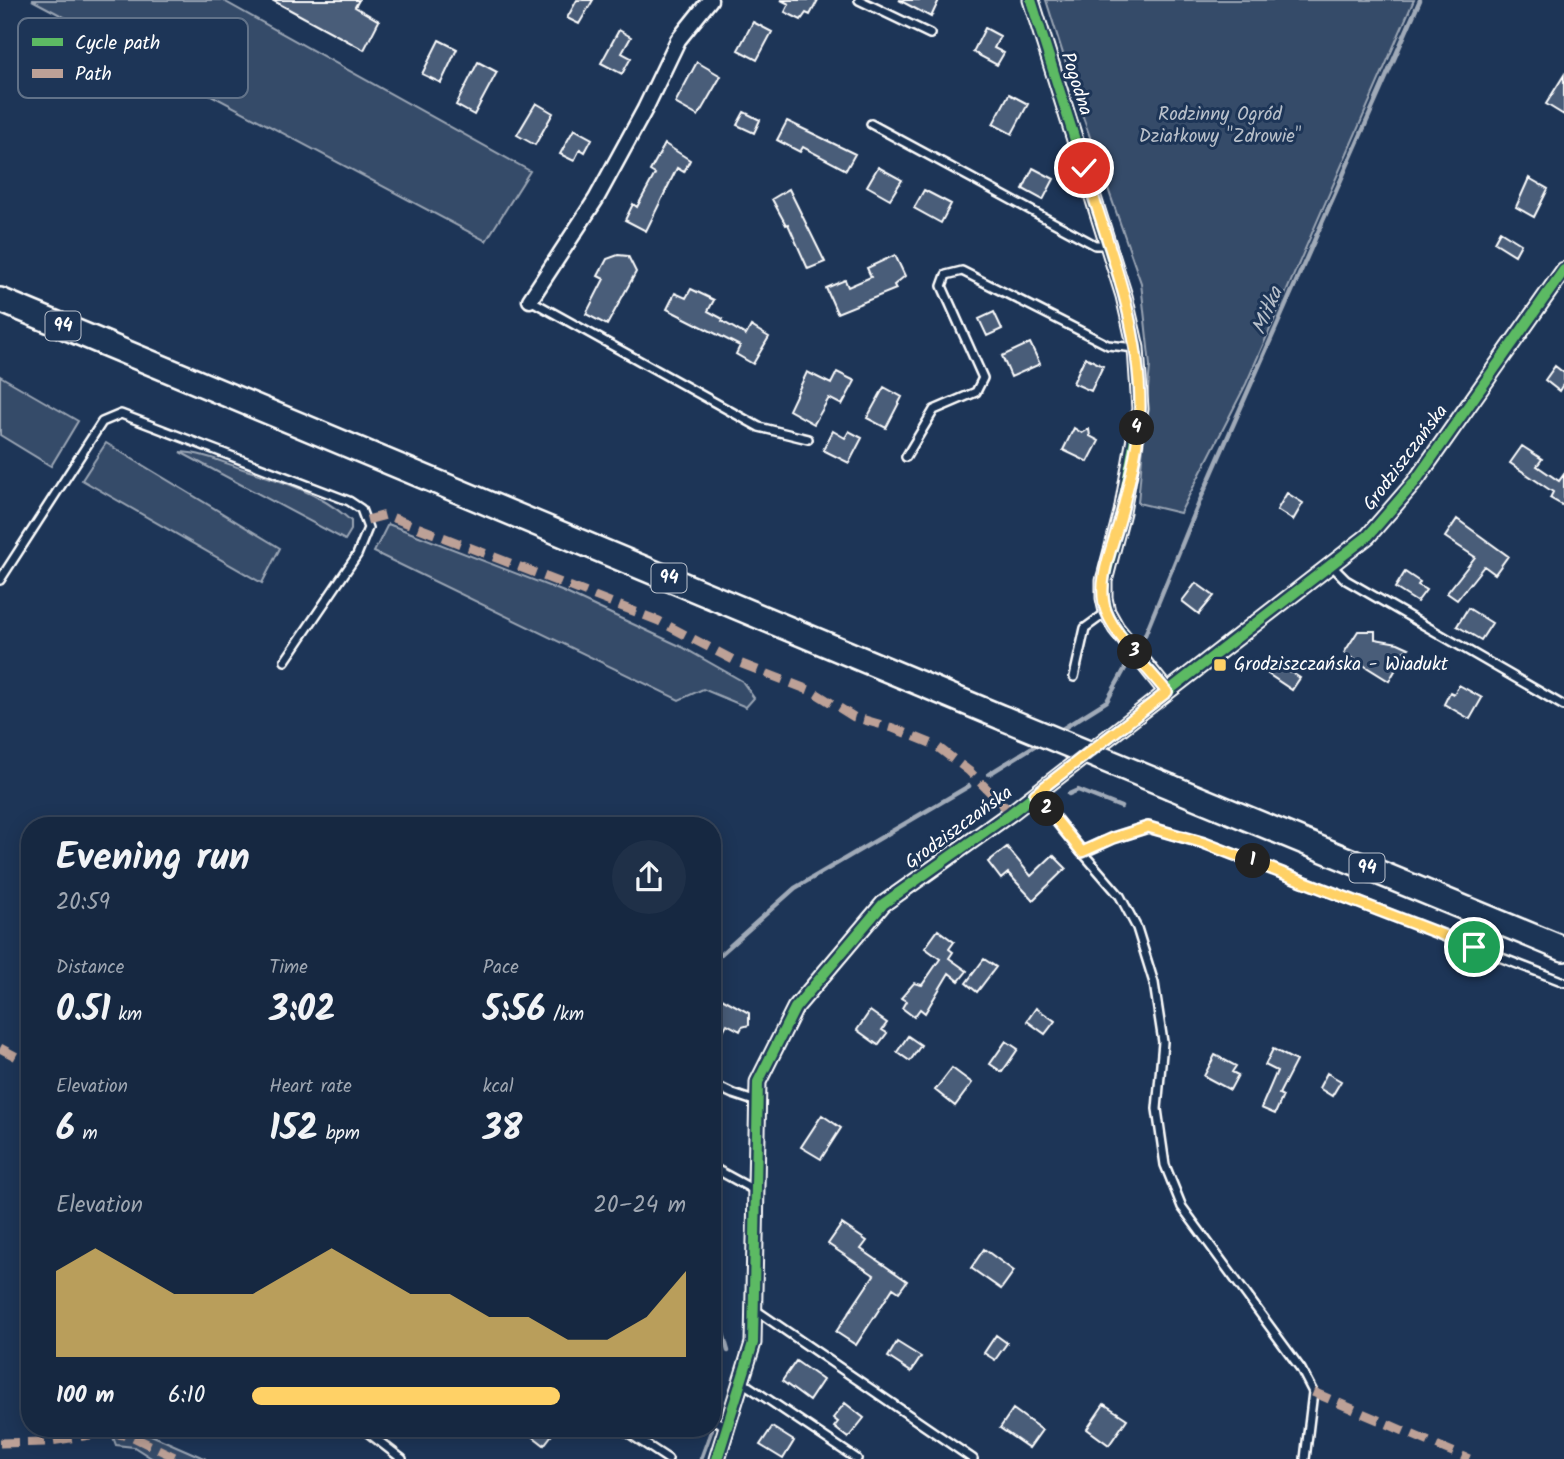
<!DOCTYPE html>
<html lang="en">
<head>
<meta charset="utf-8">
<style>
	:root { --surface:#162841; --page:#1f3048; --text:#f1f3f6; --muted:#9ea6b1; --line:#35445a; --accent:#ffd166 }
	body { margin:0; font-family:Kalam,sans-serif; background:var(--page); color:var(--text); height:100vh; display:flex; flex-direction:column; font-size:26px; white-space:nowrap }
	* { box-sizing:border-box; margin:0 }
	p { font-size:23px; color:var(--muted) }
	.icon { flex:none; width:38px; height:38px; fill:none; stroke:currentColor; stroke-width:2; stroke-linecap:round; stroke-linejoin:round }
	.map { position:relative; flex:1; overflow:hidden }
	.side { position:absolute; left:21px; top:817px; width:700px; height:620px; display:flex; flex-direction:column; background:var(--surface); border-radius:28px; box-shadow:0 4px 18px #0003,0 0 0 2px var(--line) }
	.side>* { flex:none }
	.pin { position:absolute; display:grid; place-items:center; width:60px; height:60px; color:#fff; margin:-30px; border:4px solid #fff; border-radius:50%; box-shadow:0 2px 7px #0007 }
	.km { position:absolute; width:35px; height:35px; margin:-18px; border-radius:50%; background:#222; color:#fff; font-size:19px; line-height:35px; text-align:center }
	.round { display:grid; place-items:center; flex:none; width:74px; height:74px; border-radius:37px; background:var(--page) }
	.overview { display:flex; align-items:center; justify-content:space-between; height:119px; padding:0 35px }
	h1 { font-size:38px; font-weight:800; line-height:52px }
	.stats { display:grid; grid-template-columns:repeat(3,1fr); gap:10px; height:119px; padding:7px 35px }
	.stats div { display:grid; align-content:center }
	.stats b { font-size:35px; font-weight:800 }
	.stats small { font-size:19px; font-weight:400 }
	.stats p { font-size:19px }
	.chart { height:196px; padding:14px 35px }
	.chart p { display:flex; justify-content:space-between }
	.chart svg { width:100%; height:126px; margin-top:7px; fill:var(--accent); opacity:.7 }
	ul { padding:0 35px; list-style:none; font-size:23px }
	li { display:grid; grid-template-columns:112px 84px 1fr; align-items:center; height:52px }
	li i { height:18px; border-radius:9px; background:var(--accent) }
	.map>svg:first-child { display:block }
</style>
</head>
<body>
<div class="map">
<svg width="1564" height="1459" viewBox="0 0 1564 1459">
	<rect width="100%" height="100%" fill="#1d3557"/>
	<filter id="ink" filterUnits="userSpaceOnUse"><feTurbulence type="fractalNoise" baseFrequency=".0143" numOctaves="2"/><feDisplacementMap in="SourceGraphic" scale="14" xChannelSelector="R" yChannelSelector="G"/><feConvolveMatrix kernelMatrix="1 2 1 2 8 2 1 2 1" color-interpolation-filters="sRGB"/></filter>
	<g filter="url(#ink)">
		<path fill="#364b69" stroke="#9aa5b4" stroke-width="2" d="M32,0H222L530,171L486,241Z
			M1046,0H1414L1246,384L1180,513L1138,503L1150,366L1141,283L1083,117Z
			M0,376L78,421L51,466L0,435Z
			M106,443L280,548L262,583L82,480Z
			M180,452C203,453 222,462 243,469C282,481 321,493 351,521V530L345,540Z
			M388,524L564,592L682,647L742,681L754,698L746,707L703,689L679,700L374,552Z
			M135,1428L206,1459H153L134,1447L116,1445L113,1437Z"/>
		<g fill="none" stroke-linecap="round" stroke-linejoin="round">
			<path stroke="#a0aab8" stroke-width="4.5" d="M1145,635L1201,498L1420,0
				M1059,731L1107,701L1128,663
				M989,774L1039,743
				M1069,794L1078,790L1121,807
				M712,962L795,888L969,786
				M712,1295L728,1351
				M715,1411V1373
				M701,1459L712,1429"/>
		</g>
		<path fill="#4a5d79" stroke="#fff" stroke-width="2" d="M272,0H359L355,7L379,21L364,50Z
			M577,0H593L579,24L567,18Z
			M781,0H818L810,15L806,13L801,20L785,12L789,4Z
			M899,0H939L931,17Z
			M753,22L772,32L757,60L738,50Z
			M985,28L1000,36L994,48L1004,53L997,65L973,52Z
			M619,30L631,37L622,53L631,58L622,74L601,63Z
			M439,40L457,49L441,83L422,74Z
			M478,62L497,72L474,115L456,105Z
			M697,62L721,76L698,116L675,103Z
			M1564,75V115L1546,104Z
			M1009,94L1028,104L1012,134L993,124Z
			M536,103L553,113L535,145L517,135Z
			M744,112L760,120L754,133L737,125Z
			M787,121L855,154L846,170L803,147L800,152L777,140Z
			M574,129L592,139L585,152L580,149L574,161L560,154Z
			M665,144L690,160L684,172L677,168L646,231L625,220L633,204L637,207L655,174L650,171Z
			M878,167L902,180L890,199L867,186Z
			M1033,168L1054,179L1043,200L1023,189Z
			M1529,178L1548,189L1534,217L1516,207Z
			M789,189L825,262L808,269L788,224L786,225L772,199Z
			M924,190L951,204L941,223L914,208Z
			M1500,231L1521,244L1515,255L1494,242Z
			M618,255L628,256L636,272L607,325L586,314L604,279L598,276L607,259Z
			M895,255L905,276L894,285L896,289L837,313L826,288L845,280L848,287L871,277L867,268Z
			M691,289L714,300L708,311L723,319L722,321L746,335L751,326L769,337L753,364L736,354L740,346L667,309L675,293L686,298Z
			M994,312L1002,329L987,336L979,319Z
			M1030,343L1040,364L1011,377L1002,356Z
			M1085,357L1103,366L1091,391L1073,383Z
			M1555,366L1564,373V383L1559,391L1545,380Z
			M807,372L831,384L837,372L855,381L842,405L829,398L814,424L789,410Z
			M884,387L902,397L886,428L867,418Z
			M1074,428L1082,433L1089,429L1090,436L1099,441L1088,462L1063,450Z
			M833,431L845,438L849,431L862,438L849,463L823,450Z
			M1522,446L1542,459L1537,466L1559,481L1564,474V506L1550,498L1553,492L1510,463Z
			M1287,493L1303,503L1293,520L1277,510Z
			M1457,519L1508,556L1495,574L1484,566L1457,600L1447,593L1475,557L1445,537Z
			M1405,572L1420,582L1418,585L1426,590L1417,602L1395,588Z
			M1196,583L1214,596L1199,614L1182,601Z
			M1468,608L1492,623L1481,640L1457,626Z
			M1358,631H1375V639L1398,643L1409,648L1403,652V657L1389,681L1344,653Z
			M1270,658L1300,678L1292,690L1262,670Z
			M1459,685L1482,698L1470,719L1444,704L1450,692L1454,694Z
			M1007,847L1031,876L1053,855L1066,868L1033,900L1008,873L1001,879L988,862Z
			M938,930L954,942L949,949L953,952L949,958L967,971L959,981L949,973L925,1013L920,1009L914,1017L902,1008L906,1001L901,998L914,983L922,985L940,959L925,948Z
			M984,959L996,967L977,992L966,983Z
			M720,997L749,1013V1025L742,1027L740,1031L727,1024L723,1031L712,1025V1010Z
			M1036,1008L1055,1021L1045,1034L1027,1021Z
			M870,1011L887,1023L882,1030L887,1033L878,1045L857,1030Z
			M908,1036L921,1045L910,1061L897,1052Z
			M1006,1041L1018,1049L1002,1072L990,1064Z
			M1273,1049L1296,1061L1279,1094L1283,1096L1275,1114L1261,1108L1277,1071L1265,1065Z
			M1215,1055L1236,1066L1232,1072L1238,1075L1230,1090L1204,1076Z
			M952,1068L972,1083L955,1106L935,1090Z
			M1327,1073L1341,1081L1332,1096L1319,1088Z
			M822,1115L841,1128L821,1159L801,1147Z
			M842,1224L867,1241L861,1249L907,1281L899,1292L893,1288L856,1345L836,1332L874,1275L828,1244Z
			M984,1249L1014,1271L1001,1289L971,1268Z
			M996,1335L1007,1343L995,1360L984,1353Z
			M897,1342L921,1357L911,1372L888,1357Z
			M796,1361L823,1380L809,1401L782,1381Z
			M845,1403L864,1418L848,1438L834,1427L838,1422L833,1418Z
			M1104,1404L1127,1419L1109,1445L1087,1429Z
			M1013,1409L1042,1430L1029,1448L1000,1428Z
			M772,1427L794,1441L783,1459L760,1445Z
			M522,1428H557L544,1445Z"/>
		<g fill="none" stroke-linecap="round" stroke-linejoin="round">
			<g stroke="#fff" stroke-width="12">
				<path id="lane" d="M859,0L930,34
					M871,124L1095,245H1108
					M530,300L759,427L808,439
					M906,457L934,410L976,392L983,378L942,286L946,275L962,271L1108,345L1135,348
					M1332,566L1346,580L1564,706
					M0,580L102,422L121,414L349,501L361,509L368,528L357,555L285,661
					M1074,677L1085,628L1107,612
					M1035,794L1082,852
					M712,1084L733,1094L757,1102
					M712,1167L754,1190
					M754,1309L973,1459
					M742,1382L857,1459
					M712,1420L727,1426
					M362,1428L402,1459
					M621,1428L668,1459
					M1305,1459L1313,1392L1301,1369L1182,1207L1165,1165L1157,1109L1163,1042L1154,983L1137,928L1120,896L1082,852L1113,838L1148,827L1204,843L1564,982"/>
			</g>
			<g stroke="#fff" stroke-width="19">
				<path id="street" d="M1031,0L1124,296L1136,348L1140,409L1122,512L1104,581V598L1107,612L1116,628L1167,692
					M530,300L596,199L645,109L678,40L710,0
					M717,1459L753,1343L758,1082L795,1008L883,904L1011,813L1368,536L1414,483L1564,270"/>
			</g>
			<g stroke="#fff" stroke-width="28">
				<path id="primary" d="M0,300L1003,718
					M1171,787L1564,949"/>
			</g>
			<use href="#lane" stroke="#1d3557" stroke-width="7"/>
			<use href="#street" stroke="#1d3557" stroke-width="14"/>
			<use href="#primary" stroke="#1d3557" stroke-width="23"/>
			<g stroke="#fff" stroke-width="28" stroke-linecap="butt">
				<path id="primary-bridge" d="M1003,718L1171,787"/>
			</g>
			<use href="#primary-bridge" stroke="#1d3557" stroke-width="23"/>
			<path stroke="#bda197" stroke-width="9" stroke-dasharray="18 9" stroke-linecap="butt" d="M367,520L386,515L659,621L737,662L814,692L854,717L893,728L935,745L969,771L1011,813
				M0,1048L30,1064
				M1313,1392L1469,1459
				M0,1443L45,1442L109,1432L133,1437L179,1459"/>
			<g stroke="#1d3557" stroke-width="15">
				<path id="cycleway" d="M1031,0L1124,296L1136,348L1140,409L1122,512L1104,581V598L1107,612L1116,628L1167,692
					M717,1459L753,1343L758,1082L795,1008L883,904L1011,813L1368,536L1414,483L1564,270"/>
			</g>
			<use href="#cycleway" stroke="#5cba63" stroke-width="10"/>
		</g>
	</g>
	<g fill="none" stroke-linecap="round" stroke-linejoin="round" filter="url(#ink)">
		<g stroke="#fff" stroke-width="14">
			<path id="route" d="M1084,168C1109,246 1140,324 1140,407C1140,441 1130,479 1122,512C1115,542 1095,580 1106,611C1116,637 1149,670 1167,692L1035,794L1082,852L1113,838L1148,827L1204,843L1474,947"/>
		</g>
		<use href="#route" stroke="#ffd166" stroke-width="9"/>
	</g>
	<rect fill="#ffd166" stroke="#1d3557" stroke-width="2.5" x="1213" y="658" width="14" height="14" rx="3.5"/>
	<g text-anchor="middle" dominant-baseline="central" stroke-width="6" stroke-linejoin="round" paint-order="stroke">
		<g fill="#1d3557" stroke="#bbc2cd" stroke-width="2">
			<rect x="45.5" y="311.5" width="35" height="29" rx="5"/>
			<rect x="651.5" y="563.5" width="35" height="29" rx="5"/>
			<rect x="1349.5" y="853.5" width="35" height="29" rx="5"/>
		</g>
		<g font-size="18" font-weight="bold" fill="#fff">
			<text x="63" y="326">94</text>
			<text x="669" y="578">94</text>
			<text x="1367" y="868">94</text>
		</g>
		<g font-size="19" fill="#fff" stroke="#1d3557">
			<text transform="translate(1076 84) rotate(72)">Pogodna</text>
			<text transform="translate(1406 458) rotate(-53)">Grodziszczańska</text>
			<text transform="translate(959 828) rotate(-36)">Grodziszczańska</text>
		</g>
		<g font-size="19" fill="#b9c0ca" stroke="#1d3557">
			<text x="1220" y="115">Rodzinny Ogród<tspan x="1220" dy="22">Działkowy "Zdrowie"</tspan></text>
		</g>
		<g font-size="19" fill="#fff" stroke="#1d3557" text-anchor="start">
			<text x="1234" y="665">Grodziszczańska - Wiadukt</text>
		</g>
		<g font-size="21" font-style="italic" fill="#b8c0ca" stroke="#1d3557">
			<text transform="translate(1268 311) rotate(-67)">Miłka</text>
		</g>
	</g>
	<rect x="18" y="18" width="230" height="80" rx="10" fill="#1d3557" stroke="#617289" stroke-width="2"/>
	<rect x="32" y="38" width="31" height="8" fill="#5cba63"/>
	<rect x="32" y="69" width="31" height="9" fill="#bda197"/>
	<g font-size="19" fill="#fff">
		<text x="75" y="49">Cycle path</text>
		<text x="75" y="80">Path</text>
	</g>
</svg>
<div class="pin" style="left:1474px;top:947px;background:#1e9e55"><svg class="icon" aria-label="arrive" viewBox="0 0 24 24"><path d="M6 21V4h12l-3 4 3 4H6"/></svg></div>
<div class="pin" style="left:1084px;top:168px;background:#d93025"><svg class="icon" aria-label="check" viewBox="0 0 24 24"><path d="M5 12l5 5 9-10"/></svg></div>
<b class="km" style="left:1253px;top:861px">1</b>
<b class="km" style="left:1047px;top:809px">2</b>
<b class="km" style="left:1135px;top:652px">3</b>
<b class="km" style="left:1137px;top:428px">4</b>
<section class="side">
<div class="overview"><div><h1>Evening run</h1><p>20:59</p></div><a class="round"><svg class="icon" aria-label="share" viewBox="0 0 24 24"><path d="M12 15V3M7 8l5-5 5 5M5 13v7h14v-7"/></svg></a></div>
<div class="stats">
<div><p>Distance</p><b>0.51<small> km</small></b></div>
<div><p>Time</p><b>3:02</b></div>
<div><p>Pace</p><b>5:56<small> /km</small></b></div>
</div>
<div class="stats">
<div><p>Elevation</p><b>6<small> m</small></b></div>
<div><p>Heart rate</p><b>152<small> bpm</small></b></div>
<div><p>kcal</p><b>38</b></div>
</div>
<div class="chart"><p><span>Elevation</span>20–24 m</p>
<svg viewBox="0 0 160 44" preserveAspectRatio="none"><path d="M0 44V14L10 6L20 14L30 22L40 22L50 22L60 14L70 6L80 14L90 22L100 22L110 30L120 30L130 38L140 38L150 30L160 14V44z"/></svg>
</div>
<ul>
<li><b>100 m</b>6:10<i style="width:71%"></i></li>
</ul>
</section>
</div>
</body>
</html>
